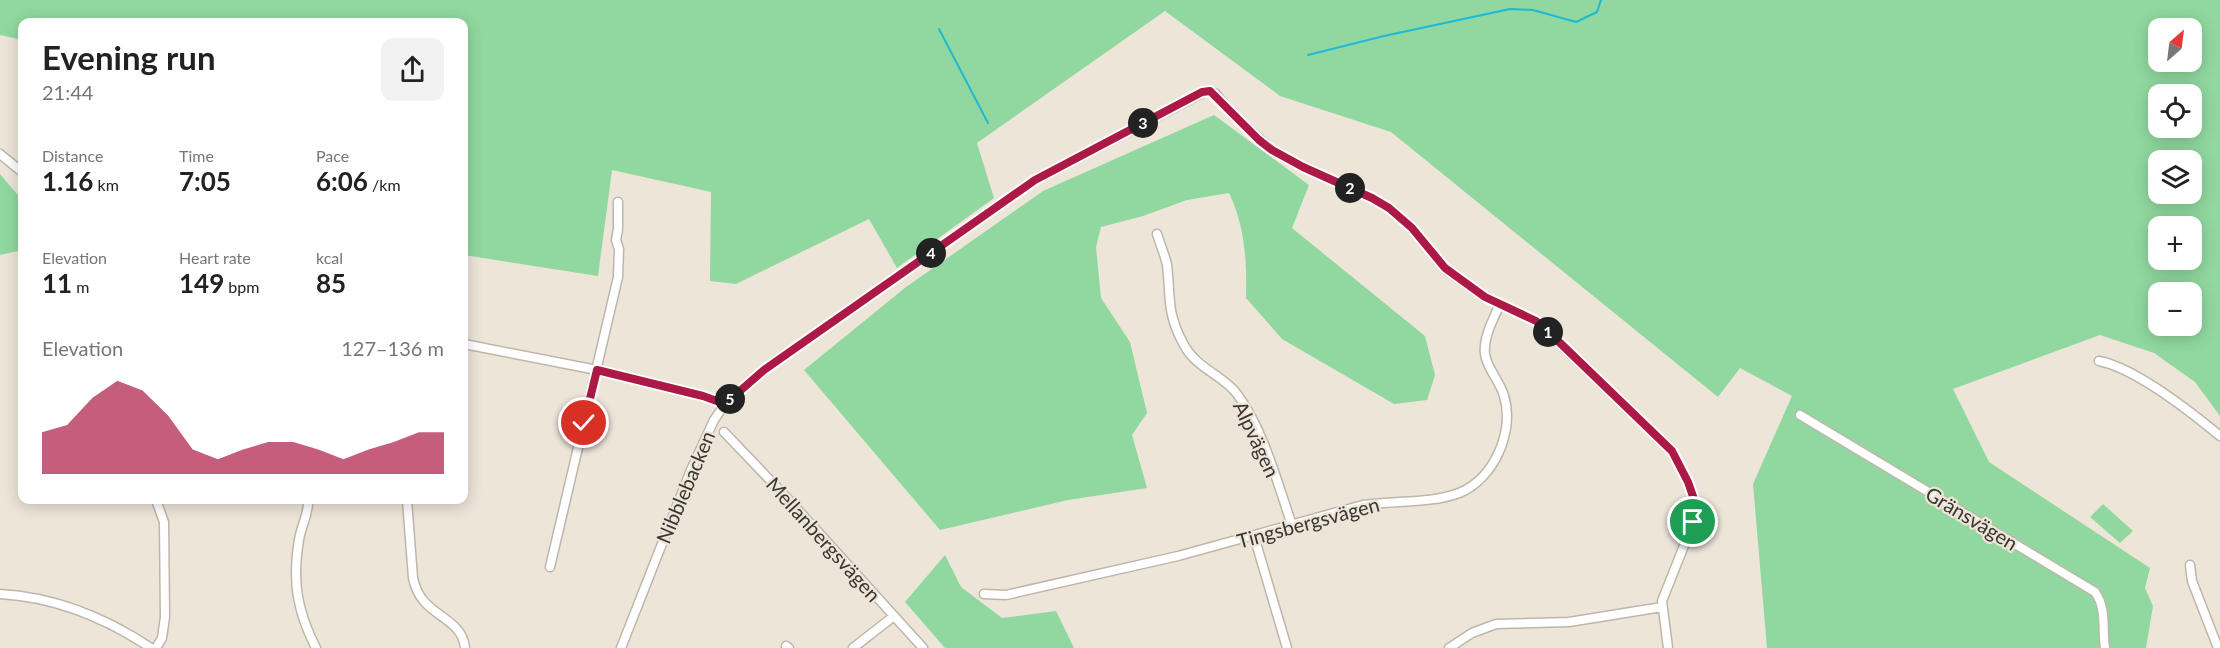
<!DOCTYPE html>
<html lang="en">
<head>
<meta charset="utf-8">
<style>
	:root { --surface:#fff; --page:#f2f2f2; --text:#222; --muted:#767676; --accent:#ad1947 }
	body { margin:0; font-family:Lato,sans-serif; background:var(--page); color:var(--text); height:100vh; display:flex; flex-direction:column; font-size:22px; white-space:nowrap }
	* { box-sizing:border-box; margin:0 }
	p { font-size:20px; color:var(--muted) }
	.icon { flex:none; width:33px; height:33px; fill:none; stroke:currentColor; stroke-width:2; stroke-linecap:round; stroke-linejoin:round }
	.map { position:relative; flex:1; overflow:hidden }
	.drawer { position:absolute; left:18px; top:18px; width:450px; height:486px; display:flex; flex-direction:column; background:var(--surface); border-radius:12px; box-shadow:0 3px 15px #0003 }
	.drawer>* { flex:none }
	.needle { width:39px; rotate:28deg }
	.tools { position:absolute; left:2148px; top:18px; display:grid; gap:12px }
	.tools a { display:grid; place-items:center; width:54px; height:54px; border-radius:12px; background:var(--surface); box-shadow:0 3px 15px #0003; font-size:30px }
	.pin { position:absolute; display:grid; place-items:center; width:51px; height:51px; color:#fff; margin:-26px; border:3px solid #fff; border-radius:50%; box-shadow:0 2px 6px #0007 }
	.km { position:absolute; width:30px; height:30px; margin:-15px; border-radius:50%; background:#222; color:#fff; font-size:16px; line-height:30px; text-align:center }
	.round { display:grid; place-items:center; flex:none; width:63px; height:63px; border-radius:12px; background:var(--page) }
	.head { display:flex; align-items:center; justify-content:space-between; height:102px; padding:0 24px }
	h1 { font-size:33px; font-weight:700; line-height:45px }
	.stats { display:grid; grid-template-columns:repeat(3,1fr); gap:9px; height:102px; padding:6px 24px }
	.stats div { display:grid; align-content:center }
	.stats b { font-size:26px; font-weight:700 }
	.stats small { font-size:16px; font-weight:400 }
	.stats p { font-size:16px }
	.chart { height:168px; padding:12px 24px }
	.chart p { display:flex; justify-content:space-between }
	.chart svg { width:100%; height:108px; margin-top:6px; fill:var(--accent); opacity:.7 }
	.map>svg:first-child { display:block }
</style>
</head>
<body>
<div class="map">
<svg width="2220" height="648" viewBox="0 0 2220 648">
	<rect width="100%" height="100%" fill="#eee5d9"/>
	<path fill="#90d89f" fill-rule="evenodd" d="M0,0H2220V416L2195,382L2154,353L2100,335L1953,389L1989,462L2150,568L2145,588L2153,606L2146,648H1767L1753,484L1792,396L1740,368L1718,397L1391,132L1280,96L1165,11L977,143L994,198L897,268L869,219L736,284L710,281L711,192L612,170L598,276L464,255V22H22V40L0,35ZM2158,28H2192V62H2158ZM2158,94H2192V128H2158ZM2158,160H2192V194H2158ZM2158,226H2192V260H2158ZM2158,292H2192V326H2158Z
		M1214,115L1309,185L1292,228L1425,336L1435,375L1427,400L1394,404L1282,339L1246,298C1247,262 1245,226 1229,193L1187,200L1143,216L1101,227L1096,247L1101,298L1130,342L1147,413L1132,435L1147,488L1068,500L940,530L804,370L906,287L1043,191Z
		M0,174L22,200V250L0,255Z
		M2103,504L2133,531L2120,543L2090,517Z
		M945,555L961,587L1002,618L1056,611L1074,648H945L905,602Z"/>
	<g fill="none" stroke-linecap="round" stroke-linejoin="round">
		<path stroke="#1db9d5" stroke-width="2" d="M939,29L988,123
			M1308,55L1384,36L1510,9L1533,10L1576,22L1597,12L1601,0"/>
		<g stroke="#beb6aa" stroke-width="11">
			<path id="minor" d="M0,154L22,172
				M1157,234C1160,244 1165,255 1167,265C1171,298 1166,312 1184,345C1197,369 1223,375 1237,394C1263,428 1278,485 1292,525
				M464,344L597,370L703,396L725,404
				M2099,361C2135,368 2191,412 2220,436
				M1800,415L2095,592C2107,609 2102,628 2105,648
				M724,432L790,501L923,648
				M308,500C309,514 301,526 299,540C292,581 297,611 316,648
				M407,500L413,578C415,587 417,593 423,600C436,617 463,623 465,648
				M1254,536L1287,648
				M2190,565L2192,581L2218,648
				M550,567L618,277L619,249L616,240L618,229V202
				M0,594C54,597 106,618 151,648
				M984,594L1006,595L1178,556L1363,505C1395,500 1430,504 1459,493C1494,479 1515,431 1504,396C1500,381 1487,369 1485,354C1483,338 1493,320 1499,306
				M786,646L789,648
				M156,648L162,638L165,617L164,522L156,500
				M621,648L691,470L714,420L725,404L764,370L1035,180L1206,91L1215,93L1233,115L1272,150L1303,167L1372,198L1389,208L1412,228L1445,269L1485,297L1536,321L1672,451L1688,482L1696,505L1693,523L1662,601L1668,648
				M853,648L894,616
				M1449,648L1472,633L1496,624L1569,622L1662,607"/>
		</g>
		<use href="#minor" stroke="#fff" stroke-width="8"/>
	</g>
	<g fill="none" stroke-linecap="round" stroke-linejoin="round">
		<g stroke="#fff" stroke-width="12">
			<path id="route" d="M584,423L597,370L703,396L725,404L764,370L1035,180L1202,92L1210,91L1259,140L1272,150L1303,167L1372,198L1389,208L1412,228L1445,268L1485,297L1536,321L1557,340L1672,451L1688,482L1696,505L1693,522"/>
		</g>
		<use href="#route" stroke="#ad1947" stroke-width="8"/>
	</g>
	<g text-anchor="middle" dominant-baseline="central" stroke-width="4.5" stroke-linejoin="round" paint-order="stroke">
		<g font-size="20" fill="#393631" stroke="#eee5d9">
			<text transform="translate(1257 439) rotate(65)">Alpvägen</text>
			<text transform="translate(685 487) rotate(-67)">Nibblebacken</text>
			<text transform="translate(1972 518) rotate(31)">Gränsvägen</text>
			<text transform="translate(1308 522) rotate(-15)">Tingsbergsvägen</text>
			<text transform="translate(824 539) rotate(48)">Mellanbergsvägen</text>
		</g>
	</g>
</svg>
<div class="tools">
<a><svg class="needle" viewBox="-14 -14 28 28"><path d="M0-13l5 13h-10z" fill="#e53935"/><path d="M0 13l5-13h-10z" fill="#767676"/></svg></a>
<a><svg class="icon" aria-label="locate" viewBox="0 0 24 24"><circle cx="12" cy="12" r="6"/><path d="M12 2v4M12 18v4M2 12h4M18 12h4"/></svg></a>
<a><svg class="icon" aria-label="layers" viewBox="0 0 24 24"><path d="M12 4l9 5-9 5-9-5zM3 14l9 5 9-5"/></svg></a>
<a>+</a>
<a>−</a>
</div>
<div class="pin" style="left:1693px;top:522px;background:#1e9e55"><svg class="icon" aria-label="arrive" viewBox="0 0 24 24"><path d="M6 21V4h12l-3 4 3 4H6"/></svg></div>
<div class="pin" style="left:584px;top:423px;background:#d93025"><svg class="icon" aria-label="check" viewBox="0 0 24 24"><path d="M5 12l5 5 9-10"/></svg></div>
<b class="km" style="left:1548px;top:332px">1</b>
<b class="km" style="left:1350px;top:188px">2</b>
<b class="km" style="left:1143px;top:123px">3</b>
<b class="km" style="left:931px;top:253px">4</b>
<b class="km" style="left:730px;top:399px">5</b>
<section class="drawer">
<div class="head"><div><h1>Evening run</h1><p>21:44</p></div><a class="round"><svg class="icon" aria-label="share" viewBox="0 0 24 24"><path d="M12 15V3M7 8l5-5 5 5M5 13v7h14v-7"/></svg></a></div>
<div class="stats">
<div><p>Distance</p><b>1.16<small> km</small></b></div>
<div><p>Time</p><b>7:05</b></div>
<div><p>Pace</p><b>6:06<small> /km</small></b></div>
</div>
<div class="stats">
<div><p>Elevation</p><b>11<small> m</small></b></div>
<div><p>Heart rate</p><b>149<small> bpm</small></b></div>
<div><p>kcal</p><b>85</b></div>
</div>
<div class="chart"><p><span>Elevation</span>127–136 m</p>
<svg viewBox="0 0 160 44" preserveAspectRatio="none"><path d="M0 44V27L10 24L20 13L30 6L40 10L50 20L60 34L70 38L80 34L90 31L100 31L110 34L120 38L130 34L140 31L150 27L160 27V44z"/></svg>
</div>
</section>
</div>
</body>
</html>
